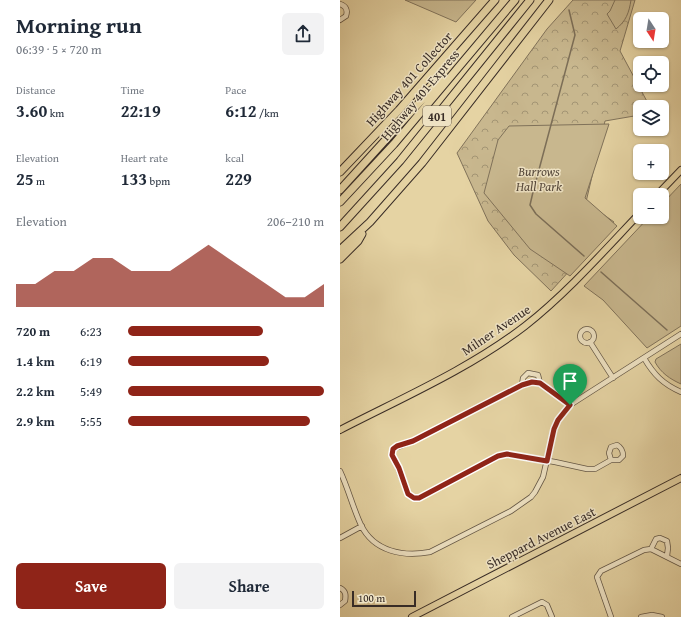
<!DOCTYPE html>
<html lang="en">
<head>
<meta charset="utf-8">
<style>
	:root { --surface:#fff; --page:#f2f2f3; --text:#1f2937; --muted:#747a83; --accent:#8f2418 }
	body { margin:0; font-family:"Gentium Book Plus",serif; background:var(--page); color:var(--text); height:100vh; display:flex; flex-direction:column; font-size:15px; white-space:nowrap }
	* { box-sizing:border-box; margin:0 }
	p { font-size:13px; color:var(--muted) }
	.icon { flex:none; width:22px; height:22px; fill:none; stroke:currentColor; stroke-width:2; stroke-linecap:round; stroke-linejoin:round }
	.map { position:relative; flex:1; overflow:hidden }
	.details { display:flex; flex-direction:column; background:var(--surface); width:340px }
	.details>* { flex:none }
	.needle { width:26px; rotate:168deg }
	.controls { position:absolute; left:293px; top:12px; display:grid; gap:8px }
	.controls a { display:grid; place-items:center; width:36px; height:36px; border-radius:6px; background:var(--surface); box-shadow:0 1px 3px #0004; font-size:20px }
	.scale { position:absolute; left:12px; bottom:10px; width:64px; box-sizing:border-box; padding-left:4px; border:2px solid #382c26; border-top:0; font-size:11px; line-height:14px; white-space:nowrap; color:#382c26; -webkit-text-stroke:3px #eee2c3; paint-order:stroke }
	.pin { position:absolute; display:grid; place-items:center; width:34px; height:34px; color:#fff; margin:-41px -17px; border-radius:50% 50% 50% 0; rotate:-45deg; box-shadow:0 0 4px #0007 }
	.pin .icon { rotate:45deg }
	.round { display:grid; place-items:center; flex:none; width:42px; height:42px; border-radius:6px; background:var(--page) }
	.summary { display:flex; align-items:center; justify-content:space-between; height:68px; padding:0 16px }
	h1 { font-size:22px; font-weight:700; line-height:30px }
	.figures { display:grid; grid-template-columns:repeat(3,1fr); gap:6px; height:68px; padding:4px 16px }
	.figures div { display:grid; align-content:center }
	.figures b { font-size:17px; font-weight:700 }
	.figures small { font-size:11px; font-weight:400 }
	.figures p { font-size:11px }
	.chart { height:112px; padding:8px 16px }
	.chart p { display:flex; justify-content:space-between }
	.chart svg { width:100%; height:72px; margin-top:4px; fill:var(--accent); opacity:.7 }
	.cta { display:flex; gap:8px; margin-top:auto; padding:8px 16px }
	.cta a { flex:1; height:46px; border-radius:6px; background:var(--accent); color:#fff; font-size:16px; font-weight:700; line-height:46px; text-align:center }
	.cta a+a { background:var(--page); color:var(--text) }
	ul { padding:0 16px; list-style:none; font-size:13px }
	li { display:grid; grid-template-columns:64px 48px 1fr; align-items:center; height:30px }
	li i { height:10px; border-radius:5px; background:var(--accent) }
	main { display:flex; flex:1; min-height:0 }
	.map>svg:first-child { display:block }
</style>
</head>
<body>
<main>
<section class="details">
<div class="summary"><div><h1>Morning run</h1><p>06:39 · 5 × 720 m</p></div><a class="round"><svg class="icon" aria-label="share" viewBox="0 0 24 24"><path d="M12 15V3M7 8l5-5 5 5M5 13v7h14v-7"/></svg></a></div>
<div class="figures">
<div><p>Distance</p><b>3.60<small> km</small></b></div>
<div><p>Time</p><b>22:19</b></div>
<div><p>Pace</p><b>6:12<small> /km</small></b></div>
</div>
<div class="figures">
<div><p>Elevation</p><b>25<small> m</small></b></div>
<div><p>Heart rate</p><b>133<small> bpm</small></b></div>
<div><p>kcal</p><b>229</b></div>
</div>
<div class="chart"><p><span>Elevation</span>206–210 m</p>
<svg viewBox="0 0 160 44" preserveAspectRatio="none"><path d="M0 44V30L10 30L20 22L30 22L40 14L50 14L60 22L70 22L80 22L90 14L100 6L110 14L120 22L130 30L140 38L150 38L160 30V44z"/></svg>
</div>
<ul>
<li><b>720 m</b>6:23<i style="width:69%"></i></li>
<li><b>1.4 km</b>6:19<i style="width:72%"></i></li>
<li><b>2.2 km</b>5:49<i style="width:100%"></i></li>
<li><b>2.9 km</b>5:55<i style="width:93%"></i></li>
</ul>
<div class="cta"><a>Save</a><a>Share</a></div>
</section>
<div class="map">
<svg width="341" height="617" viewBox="0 0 341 617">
	<defs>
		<pattern id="forest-crowns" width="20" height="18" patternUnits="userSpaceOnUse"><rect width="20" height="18" fill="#c8b78e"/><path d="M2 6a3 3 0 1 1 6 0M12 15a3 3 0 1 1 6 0" fill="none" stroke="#a39574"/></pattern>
	</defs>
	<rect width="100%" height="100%" fill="#e5d3a3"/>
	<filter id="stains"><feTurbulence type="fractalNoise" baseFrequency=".005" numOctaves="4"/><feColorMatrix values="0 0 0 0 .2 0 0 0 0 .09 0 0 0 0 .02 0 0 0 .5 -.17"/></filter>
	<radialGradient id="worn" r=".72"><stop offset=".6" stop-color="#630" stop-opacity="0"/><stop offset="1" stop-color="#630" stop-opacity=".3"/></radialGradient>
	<path fill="url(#forest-crowns)" stroke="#80725a" d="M233,0H295L280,51L310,107H300V115L265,121L246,202L274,222L211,291L174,255L148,221L117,153L207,29Z"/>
	<path fill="#c8b78e" stroke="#80725a" d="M65,0H136L116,22Z
		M275,0H291C289,13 286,21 276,29L267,14L270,11Z
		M269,124L245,198L277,226L230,276L190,249L144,193L158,140L169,126Z
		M341,184V326L307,348L263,300L244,286L309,217H322V204Z
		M341,344V384C330,379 321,373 315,362L316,359Z"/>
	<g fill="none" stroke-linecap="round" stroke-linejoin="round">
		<path stroke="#7c6e57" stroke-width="1.5" d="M229,10L235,35L193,192L190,205L196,214L244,256
			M261,272L327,330"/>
		<g stroke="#635645" stroke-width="6">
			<path id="minor" d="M0,4C6,6 8,10 6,16L0,20
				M240 336a7 7 0 1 1 14 0a7 7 0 1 1-14 0Z
				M250,342L273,378
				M304,358C314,375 323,384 341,392
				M182,385L183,378L188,373L198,375L200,383
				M230,405L200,383L192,382L182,385L73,441L53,449L52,455C59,465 64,490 70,496C72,498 75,498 79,498L158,456L167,454L215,462L247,469H255L271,460H279L283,456C283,451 282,448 277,445L271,447L269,453L271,460
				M0,471C8,488 13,508 21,525C34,552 64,557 90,552L171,511L191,497L195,492L203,477L214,429L218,420L230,405L341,334
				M0,538L22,526
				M311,549L316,539L320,538L327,541L328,548L327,556
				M0,588C6,591 6,595 5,601L0,605
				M172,617L202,602L207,605L212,617
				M271,617L257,577L261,571L304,550L311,549L341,564
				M301,617L312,615L322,617"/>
		</g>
		<g stroke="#382c26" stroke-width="8">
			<path id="major" d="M317,195L341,170
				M0,430C62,398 129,369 185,326C227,293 263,252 300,213
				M72,617L341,478"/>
		</g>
		<g stroke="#382c26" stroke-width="9">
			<path id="highway" d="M0,172L59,110L155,0
				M0,190L90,91L103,81
				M0,202L54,144L175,0
				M0,227L60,161L190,0
				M0,250L30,222L82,163L209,0
				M0,259L18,241L22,234"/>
		</g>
		<use href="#minor" stroke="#eee2c3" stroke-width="4.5"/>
		<use href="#major" stroke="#e5d3a3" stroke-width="6"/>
		<use href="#highway" stroke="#e5d3a3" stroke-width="7"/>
	</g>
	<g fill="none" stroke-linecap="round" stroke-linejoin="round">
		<g stroke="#fff" stroke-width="8">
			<path id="route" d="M192,382L200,383L230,405L218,420L214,429L207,461L167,454L158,456L79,498H74L68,494L59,468L52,455L53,449L57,446L73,441L182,385Z"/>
		</g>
		<use href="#route" stroke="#8f2418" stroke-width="5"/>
	</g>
	<g text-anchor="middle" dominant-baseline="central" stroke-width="3" stroke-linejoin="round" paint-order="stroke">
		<rect fill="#eee2c3" stroke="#6f6355" stroke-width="1" x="83" y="106" width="28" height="20" rx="3"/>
		<g font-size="12" font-weight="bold" fill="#382c26">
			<text x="97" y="116">401</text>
		</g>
		<g font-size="13" fill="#382c26" stroke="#eee2c3">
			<text transform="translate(69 79) rotate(-48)">Highway 401 Collector</text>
			<text transform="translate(80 95) rotate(-50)">Highway 401 Express</text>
			<text transform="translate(156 330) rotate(-34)">Milner Avenue</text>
			<text transform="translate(201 538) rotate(-27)">Sheppard Avenue East</text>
		</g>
		<g font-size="13" font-style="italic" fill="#55483b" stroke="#eee2c3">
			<text x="199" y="171">Burrows<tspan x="199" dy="15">Hall Park</tspan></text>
		</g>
	</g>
	<rect width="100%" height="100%" filter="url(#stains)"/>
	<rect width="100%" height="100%" fill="url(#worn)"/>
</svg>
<div class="controls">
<a><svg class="needle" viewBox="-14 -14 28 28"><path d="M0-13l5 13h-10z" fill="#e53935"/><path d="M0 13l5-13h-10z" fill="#747a83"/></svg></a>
<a><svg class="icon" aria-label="locate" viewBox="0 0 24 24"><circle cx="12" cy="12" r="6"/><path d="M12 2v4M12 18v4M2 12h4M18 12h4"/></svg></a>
<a><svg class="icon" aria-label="layers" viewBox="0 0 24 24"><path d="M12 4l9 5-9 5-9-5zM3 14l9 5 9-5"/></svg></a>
<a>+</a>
<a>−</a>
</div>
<div class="scale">100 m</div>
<div class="pin" style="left:230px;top:405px;background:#1e9e55"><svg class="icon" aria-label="arrive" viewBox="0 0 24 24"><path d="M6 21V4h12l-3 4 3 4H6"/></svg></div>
</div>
</main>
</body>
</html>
